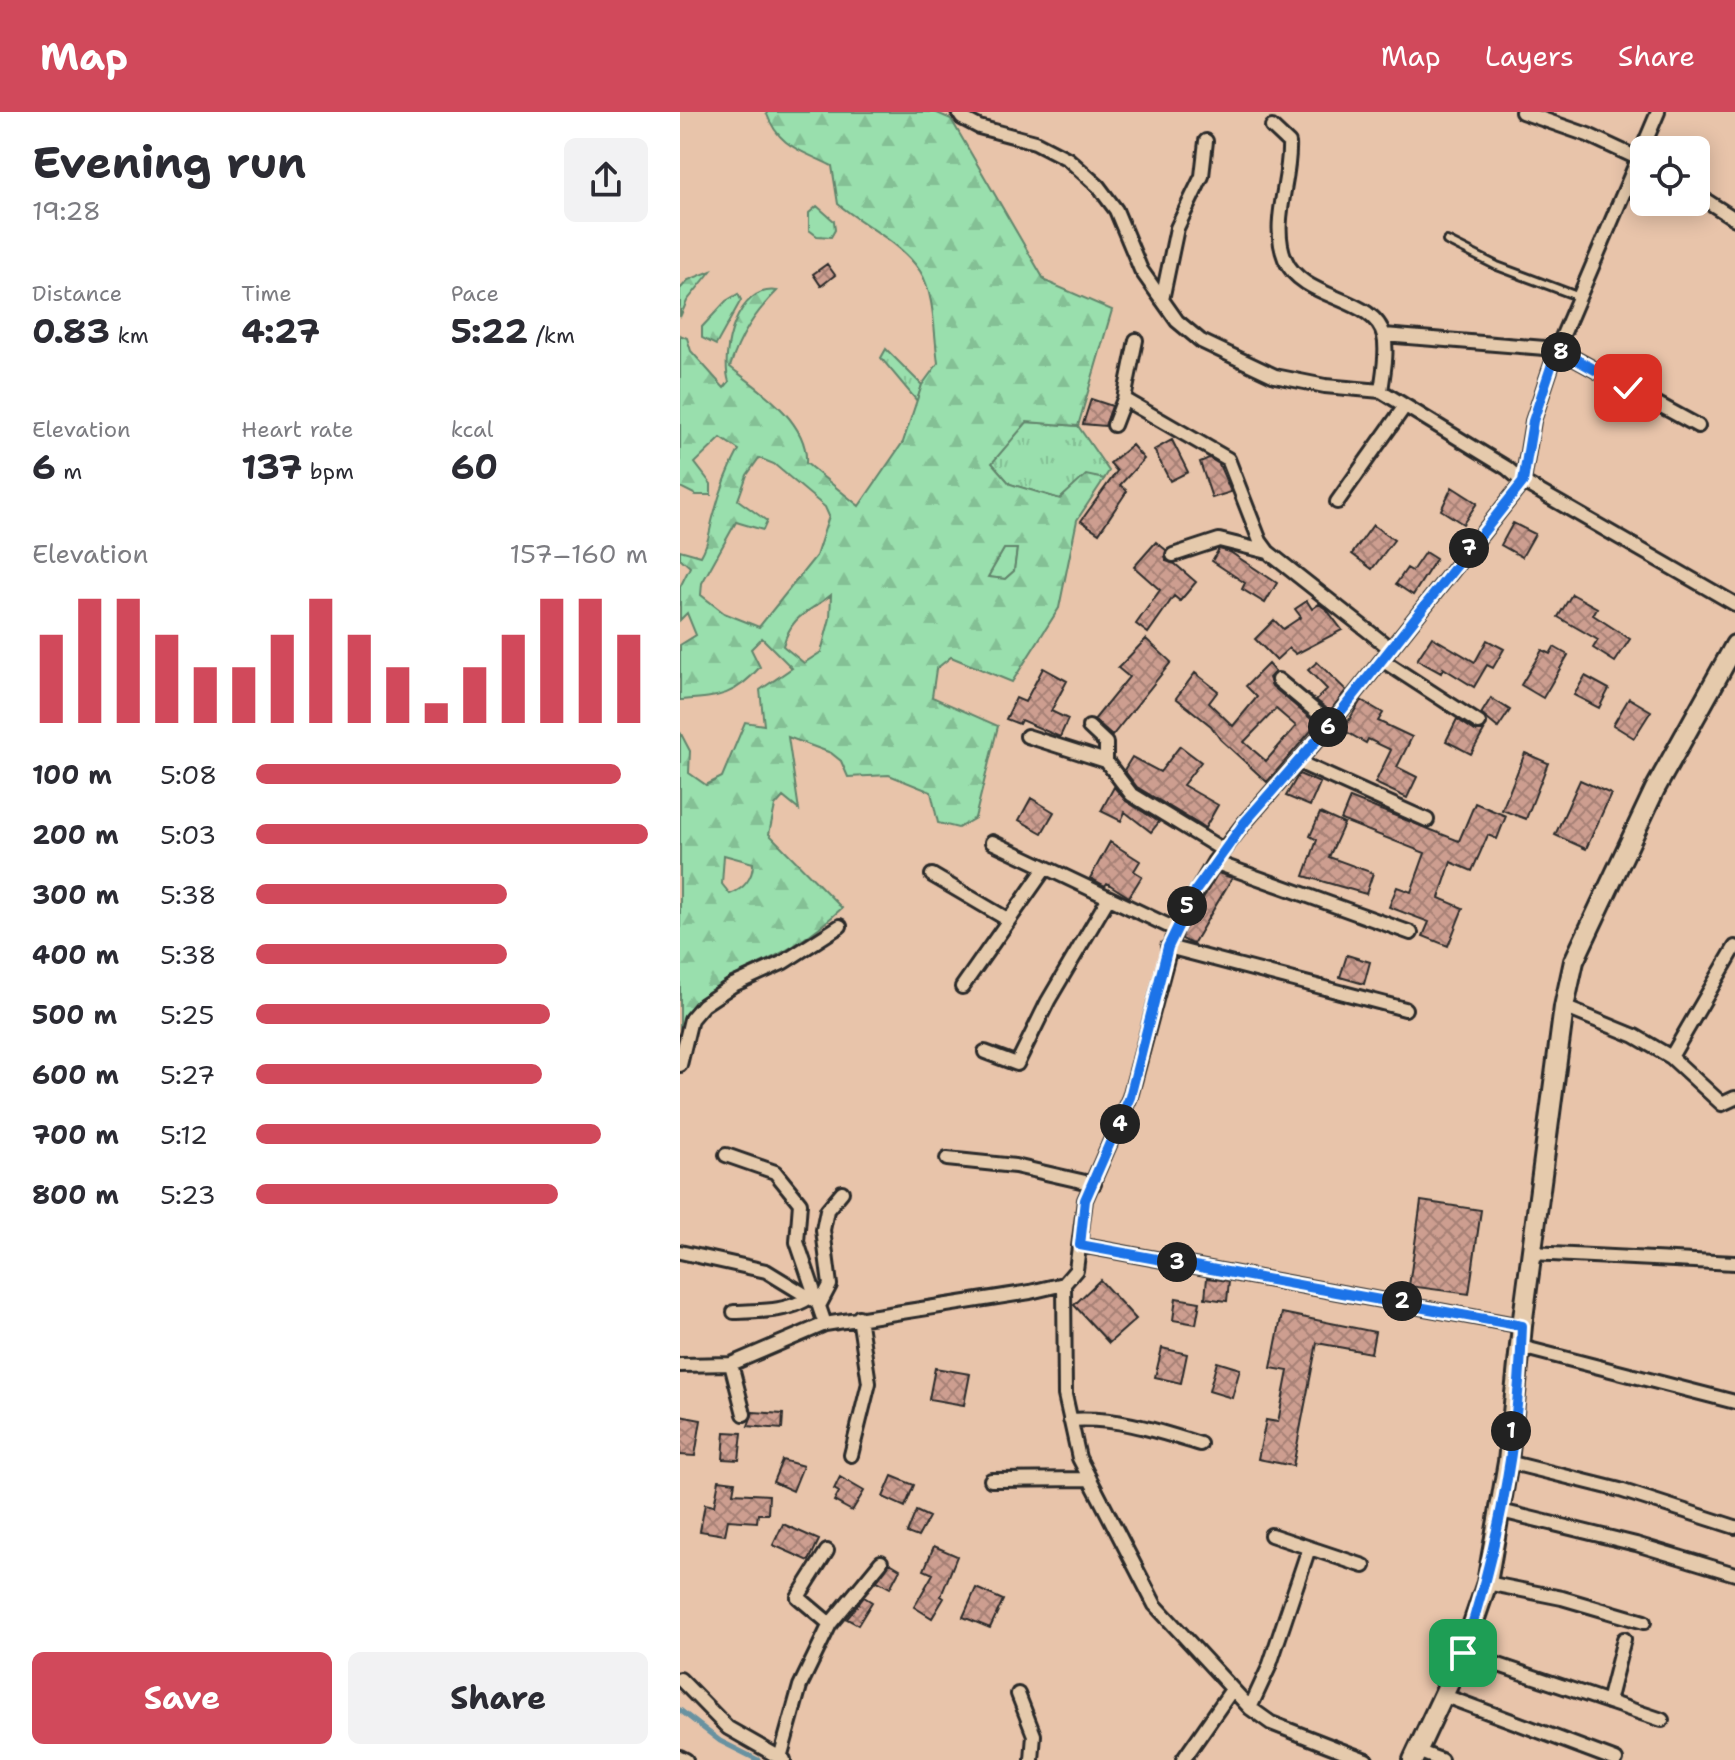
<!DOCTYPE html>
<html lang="en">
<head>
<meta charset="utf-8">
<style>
	:root { --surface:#fff; --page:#f2f2f3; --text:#2b2b33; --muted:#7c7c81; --accent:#d1495b }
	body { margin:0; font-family:"Shantell Sans",sans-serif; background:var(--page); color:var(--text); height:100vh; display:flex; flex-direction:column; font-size:30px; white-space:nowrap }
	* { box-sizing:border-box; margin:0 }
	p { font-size:26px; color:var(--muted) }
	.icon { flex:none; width:44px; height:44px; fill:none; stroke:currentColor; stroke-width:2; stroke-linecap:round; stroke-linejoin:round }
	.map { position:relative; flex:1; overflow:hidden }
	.drawer { display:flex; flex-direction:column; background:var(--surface); width:680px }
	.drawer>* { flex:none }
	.buttons { position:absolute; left:950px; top:24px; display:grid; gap:16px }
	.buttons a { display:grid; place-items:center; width:80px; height:80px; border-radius:12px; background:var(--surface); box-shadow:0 4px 20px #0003; font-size:40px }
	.pin { position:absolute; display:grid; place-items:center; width:68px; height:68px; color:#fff; margin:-34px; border-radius:16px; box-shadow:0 4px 12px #0006 }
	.km { position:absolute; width:40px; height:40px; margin:-20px; border-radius:50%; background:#222; color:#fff; font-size:22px; line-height:40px; text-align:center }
	.round { display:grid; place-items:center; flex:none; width:84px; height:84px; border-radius:12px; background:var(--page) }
	.summary { display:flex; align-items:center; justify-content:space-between; height:136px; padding:0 32px }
	h1 { font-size:44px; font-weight:700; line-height:60px }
	.stats { display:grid; grid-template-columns:repeat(3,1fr); gap:12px; height:136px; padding:8px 32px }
	.stats div { display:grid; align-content:center }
	.stats b { font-size:34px; font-weight:700 }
	.stats small { font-size:22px; font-weight:400 }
	.stats p { font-size:22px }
	.chart { height:224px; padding:16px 32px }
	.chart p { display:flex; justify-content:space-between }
	.chart svg { width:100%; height:144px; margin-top:8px; stroke:var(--accent); stroke-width:6 }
	.button { display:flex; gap:16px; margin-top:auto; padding:16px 32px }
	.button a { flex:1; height:92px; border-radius:12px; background:var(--accent); color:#fff; font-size:32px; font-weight:700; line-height:92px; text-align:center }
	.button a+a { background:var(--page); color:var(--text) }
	ul { padding:0 32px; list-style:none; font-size:26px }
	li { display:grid; grid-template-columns:128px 96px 1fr; align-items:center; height:60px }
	li i { height:20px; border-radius:10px; background:var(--accent) }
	header { display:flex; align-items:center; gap:48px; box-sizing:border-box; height:112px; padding:0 40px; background:var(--accent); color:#fff }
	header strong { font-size:38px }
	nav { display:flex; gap:44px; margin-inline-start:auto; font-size:28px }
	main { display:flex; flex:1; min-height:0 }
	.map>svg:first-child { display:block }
</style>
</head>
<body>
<header>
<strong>Map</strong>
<nav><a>Map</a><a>Layers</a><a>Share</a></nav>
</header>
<main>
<section class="drawer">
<div class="summary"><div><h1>Evening run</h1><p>19:28</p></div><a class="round"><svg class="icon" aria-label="share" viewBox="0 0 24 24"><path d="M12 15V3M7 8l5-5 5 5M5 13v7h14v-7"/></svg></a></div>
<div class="stats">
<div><p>Distance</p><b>0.83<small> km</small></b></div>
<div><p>Time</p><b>4:27</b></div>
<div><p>Pace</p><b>5:22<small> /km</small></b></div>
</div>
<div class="stats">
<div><p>Elevation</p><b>6<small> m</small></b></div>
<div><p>Heart rate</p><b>137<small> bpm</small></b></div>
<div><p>kcal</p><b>60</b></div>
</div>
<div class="chart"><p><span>Elevation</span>157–160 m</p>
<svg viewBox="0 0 160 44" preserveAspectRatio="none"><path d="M5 44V17M15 44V6M25 44V6M35 44V17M45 44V27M55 44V27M65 44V17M75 44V6M85 44V17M95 44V27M105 44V38M115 44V27M125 44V17M135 44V6M145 44V6M155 44V17"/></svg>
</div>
<ul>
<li><b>100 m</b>5:08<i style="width:93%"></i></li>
<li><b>200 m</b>5:03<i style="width:100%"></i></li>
<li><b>300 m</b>5:38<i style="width:64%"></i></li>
<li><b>400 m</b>5:38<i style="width:64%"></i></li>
<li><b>500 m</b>5:25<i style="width:75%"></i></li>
<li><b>600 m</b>5:27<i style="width:73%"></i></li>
<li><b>700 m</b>5:12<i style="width:88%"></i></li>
<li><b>800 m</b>5:23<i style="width:77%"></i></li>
</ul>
<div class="button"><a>Save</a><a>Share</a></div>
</section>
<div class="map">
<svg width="1055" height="1648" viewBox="0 0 1055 1648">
	<defs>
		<pattern id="grass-tufts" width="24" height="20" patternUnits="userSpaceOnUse" patternTransform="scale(2)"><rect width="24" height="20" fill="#99dfad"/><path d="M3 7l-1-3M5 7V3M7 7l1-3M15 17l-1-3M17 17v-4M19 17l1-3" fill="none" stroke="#84c095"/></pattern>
		<pattern id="forest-firs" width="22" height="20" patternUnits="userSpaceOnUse" patternTransform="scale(2)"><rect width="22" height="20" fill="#99dfad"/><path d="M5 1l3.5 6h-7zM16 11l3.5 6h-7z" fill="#84c095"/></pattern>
		<pattern id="building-cross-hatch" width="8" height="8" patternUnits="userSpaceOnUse" patternTransform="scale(2)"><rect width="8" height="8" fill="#cd9e90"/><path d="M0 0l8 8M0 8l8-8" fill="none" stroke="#a78176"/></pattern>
	</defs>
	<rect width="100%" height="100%" fill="#e8c4aa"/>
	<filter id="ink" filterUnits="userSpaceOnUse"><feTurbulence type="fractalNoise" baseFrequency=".0125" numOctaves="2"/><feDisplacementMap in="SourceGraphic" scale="16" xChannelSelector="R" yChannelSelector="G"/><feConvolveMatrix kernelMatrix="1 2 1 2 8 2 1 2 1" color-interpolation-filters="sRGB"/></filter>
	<g filter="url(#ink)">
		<path fill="url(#grass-tufts)" stroke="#62856c" stroke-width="2" d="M206,237L242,273L237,289L201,246Z
			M347,310L398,314L429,359L424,367L406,364L380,387L330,372L311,350Z
			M324,437H337L334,459L325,467L307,465Z"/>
		<path fill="url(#forest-firs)" stroke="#62856c" stroke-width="2" fill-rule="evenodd" d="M86,0H255L271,7L365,169L432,198L398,314L347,310L312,351L330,372L380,387L406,363L424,367L397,408L379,496L332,570L271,545L256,557L252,585L318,614L295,706L278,716L258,711L251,680L209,663L168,665L161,649L151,641L108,625L119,698L103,685L95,694L89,722L162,796C148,809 133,821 118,831C73,861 18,866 0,925V620L10,639L9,661L26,673L42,665L65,610L84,613L80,578L112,556L82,526L71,537L80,555C54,585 38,585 0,588V533L16,523L7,501L0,508V475L10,455L0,446V438L21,444C30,429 29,418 34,402C40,380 48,358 59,338L41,326L15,351L31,372V383H16L0,375V223L7,226L11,239L44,276L49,270C40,241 57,172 97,179C74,202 60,224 50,255C79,277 129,310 126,351L179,394L223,330L242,273L258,251C254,224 255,182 240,159C221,130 184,114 158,92L152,54C121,38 99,36 86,0ZM79,346L94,352L145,395L149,404L136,444L79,515L44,501L21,483L22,471L56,410L83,418L87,409L58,388L67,363ZM324,437H337L334,459L325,467L308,465ZM151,483L150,506L141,540L124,551L103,534C112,502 127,502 151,483ZM44,743L73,751C73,766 64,777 50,782L42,772Z
			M137,94L154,109L155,118L151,125L137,124L129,118V101Z
			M31,159L7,189L0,205V177L8,168Z
			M58,182L61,188L36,233L22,226V215L46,189Z"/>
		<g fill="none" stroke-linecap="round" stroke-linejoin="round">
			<path stroke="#6792a1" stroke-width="5" d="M0,1598L40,1629L78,1648"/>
		</g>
		<path fill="url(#building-cross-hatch)" stroke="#2b2b2b" stroke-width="2" fill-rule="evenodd" d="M147,152L155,163L141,174L133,162Z
			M411,287L432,294L425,314L403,312Z
			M492,328L508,360L490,369L474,338Z
			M452,333L464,347L440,373L447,379L419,421L401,409L437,359L430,351Z
			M529,346L539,352L551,380L532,386L520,350Z
			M772,375L797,391L783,412L761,398Z
			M833,411L855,422L842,445L821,433Z
			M693,413L714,428L692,457L672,442Z
			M476,430L486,438V449L495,452L516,470L500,489L494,484L468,521L456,512L480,478L454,455Z
			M539,437L550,440L597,471L585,491L562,477L565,471L532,449Z
			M745,440L756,447L733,483L716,472L727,456L732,459Z
			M892,482L917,496L913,503L950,527L935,550L913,536L918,528L878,505Z
			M627,489L632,497L639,492L647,498L662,518L616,542L609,536L596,548L575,527L594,508L603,517L621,505L615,497Z
			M752,525L795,550L807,528L824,537L813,556L807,553L794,575L763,556L761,561L737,548Z
			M466,527L491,550L432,624L414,608L449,565L438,556Z
			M874,535L888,543L863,586L841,573L862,538L870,542Z
			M637,550L666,578L650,599L636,588L647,577L628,558Z
			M588,552L595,560L589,566L592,574L637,612L587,670L540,627L531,614L496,586L515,561L538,579L529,591L553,614L577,585L566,574ZM596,597L616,614L586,649L564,630Z
			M363,556L387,569L371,599L388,607L380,625L341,608L339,612L326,607L336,586L345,590Z
			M905,564L929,577L919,596L894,583Z
			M811,586L830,598L818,616L801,602Z
			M949,586L971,599L954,626L933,613Z
			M681,588L703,601L698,609L732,625L717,655L737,665L727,686L695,671L711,638L688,627L686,631L663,618Z
			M777,607L795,619H804L791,642L766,629Z
			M500,634L521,650L503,673L538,693L525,716L457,675L444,658L452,645L480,660Z
			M845,641L868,651L846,707L822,698Z
			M619,662L640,671L630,694L606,684Z
			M900,668L931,682L906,737L875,723Z
			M434,675L446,689L479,710L471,720L445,700L441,709L421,699Z
			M351,686L374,700L362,721L339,708Z
			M670,686L779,729L795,691L826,704L817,727L808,723L792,759L771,750L759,786L783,796L768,834L743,824L749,810L709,795L717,775L731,780L745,741L661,708Z
			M640,701L664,712L649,745L693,761L686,782L624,764L637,728L630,724Z
			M430,730L460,749L454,759L462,764L449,785L427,771L425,774L410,766Z
			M538,761L552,766L513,832L510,831L502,827L503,820Z
			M667,843L690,850L684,872L660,865Z
			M741,1089L801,1098L789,1182L729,1174Z
			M527,1166L549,1169L547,1189L525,1186Z
			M420,1168L456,1207L429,1231L394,1193Z
			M496,1186L520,1190L516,1212L493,1208Z
			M602,1201L695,1220L691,1241L637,1231L613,1354L578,1347L586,1308L598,1310L608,1259L591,1256Z
			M482,1236L507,1242L501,1271L475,1265Z
			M537,1250L560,1257L552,1286L529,1279Z
			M255,1256L290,1262L284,1293L249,1287Z
			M73,1300L103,1302L102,1317L68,1314Z
			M0,1304L21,1308L15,1344L0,1343Z
			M45,1320L62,1321L59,1348L43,1347Z
			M102,1348L123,1354L113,1379L93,1370Z
			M212,1364L234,1373L225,1395L203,1385Z
			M160,1365L184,1379L172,1399L154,1389L159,1380L154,1377Z
			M39,1368L55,1370L53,1381L89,1383L88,1402H78L77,1410L48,1408L45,1423L20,1419L25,1392L34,1394Z
			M236,1399L249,1405L238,1425L227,1421Z
			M103,1412L139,1428L129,1449L93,1433Z
			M254,1434L277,1444L261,1484L264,1486L252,1506L234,1495L253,1462L244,1458Z
			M210,1451L220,1457L210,1476L197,1469Z
			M296,1476L323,1488L310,1516L283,1505Z
			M184,1485L192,1490L178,1513L167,1507Z"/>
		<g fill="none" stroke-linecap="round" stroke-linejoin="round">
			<g stroke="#2b2b2b" stroke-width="12">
				<path id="lane" d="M767,129L817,154L897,184"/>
			</g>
			<g stroke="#2b2b2b" stroke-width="18">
				<path id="street" d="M278,0L282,6L299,15L355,30L388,47L418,74L436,98L461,158L497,209L521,229L595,264L645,274L701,279L827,356L843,370L1055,492
					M842,0L908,23L964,49
					M592,15L609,31C611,69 590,110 605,147C622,189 695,184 704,224C708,240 703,263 701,279
					M1016,82L1055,107
					M482,188L497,116L522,64L526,29
					M704,223L877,237L1018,314
					M444,287L548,347L580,429L588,440L711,537
					M434,313L444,287L456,228
					M657,390L725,294
					M493,443L539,428L588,440
					M702,548L799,611
					M598,568L651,612
					M409,615L426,631V649
					M347,624L426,649L451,682L543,738
					M618,650L747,708
					M312,730L495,817
					M534,750L731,821
					M252,763L327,807
					M488,835L725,897
					M282,875L364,758
					M884,895L955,924L991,945L1042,992L1055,986
					M305,940L337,952L368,889L428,787
					M991,945L1055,835
					M0,953L11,907L23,893L53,873L104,850L160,814
					M46,1043L95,1060L120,1091L117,1130L145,1212
					M267,1047L335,1054L414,1072
					M400,1133L842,1214
					M0,1140L86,1159L140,1192L150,1173L143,1118L147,1098L162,1080
					M851,1141L1055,1151
					M384,1172L385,1283L399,1346L475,1493L570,1596L591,1611L686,1648
					M54,1200C80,1199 109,1200 130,1185
					M841,1235L1055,1290
					M51,1252L64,1302
					M0,1253L51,1252L145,1212L350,1180L384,1172L396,1158L405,1088L450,985L495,817L534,750L565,710L651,612L843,370L853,309L877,237L978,0
					M390,1308C437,1305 475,1318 520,1332
					M171,1343L189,1271L179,1205
					M828,1350L940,1378L1055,1415
					M311,1368L410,1367
					M821,1399L956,1432L1055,1462
					M591,1423L684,1454
					M147,1439L118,1485L150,1512
					M807,1471L882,1486L964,1510
					M783,1541L982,1608
					M0,1567L48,1616L104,1648
					M338,1582L354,1623L352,1648
					M765,1584L936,1648
					M928,1590L944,1527
					M570,1596L589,1555L629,1436
					M737,1639L761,1648
					M0,1645L6,1648
					M100,1646L120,1574L150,1512L201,1450
					M503,1648L551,1579"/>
			</g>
			<g stroke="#2b2b2b" stroke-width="24">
				<path id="secondary" d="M733,1648L783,1541L807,1471L828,1350L842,1214L884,895L894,849L975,677L1055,533"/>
			</g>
			<use href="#lane" stroke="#e5caac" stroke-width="6"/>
			<use href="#street" stroke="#e5caac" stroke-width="12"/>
			<use href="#secondary" stroke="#e5caac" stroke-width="18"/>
		</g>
	</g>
	<g fill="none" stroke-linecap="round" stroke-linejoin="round" filter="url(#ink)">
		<g stroke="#fff" stroke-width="16">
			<path id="route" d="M783,1541C818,1437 839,1324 842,1214L400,1133L405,1088L450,985L488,835L516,778L565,710L651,612L843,370L853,309L877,237L948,276"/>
		</g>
		<use href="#route" stroke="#1a73e8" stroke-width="10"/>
	</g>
</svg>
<div class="buttons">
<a><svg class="icon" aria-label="locate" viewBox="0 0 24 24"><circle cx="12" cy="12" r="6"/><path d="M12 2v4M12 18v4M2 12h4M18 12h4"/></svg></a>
</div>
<div class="pin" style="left:783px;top:1541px;background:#1e9e55"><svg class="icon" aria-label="arrive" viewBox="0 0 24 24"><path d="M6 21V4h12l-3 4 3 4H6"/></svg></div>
<div class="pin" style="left:948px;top:276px;background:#d93025"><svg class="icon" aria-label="check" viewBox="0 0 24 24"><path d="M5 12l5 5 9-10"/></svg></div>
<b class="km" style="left:831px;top:1319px">1</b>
<b class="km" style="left:722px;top:1189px">2</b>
<b class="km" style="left:497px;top:1150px">3</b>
<b class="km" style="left:440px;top:1012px">4</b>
<b class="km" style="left:507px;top:794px">5</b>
<b class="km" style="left:648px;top:615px">6</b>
<b class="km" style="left:789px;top:436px">7</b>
<b class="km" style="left:881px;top:240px">8</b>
</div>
</main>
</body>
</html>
